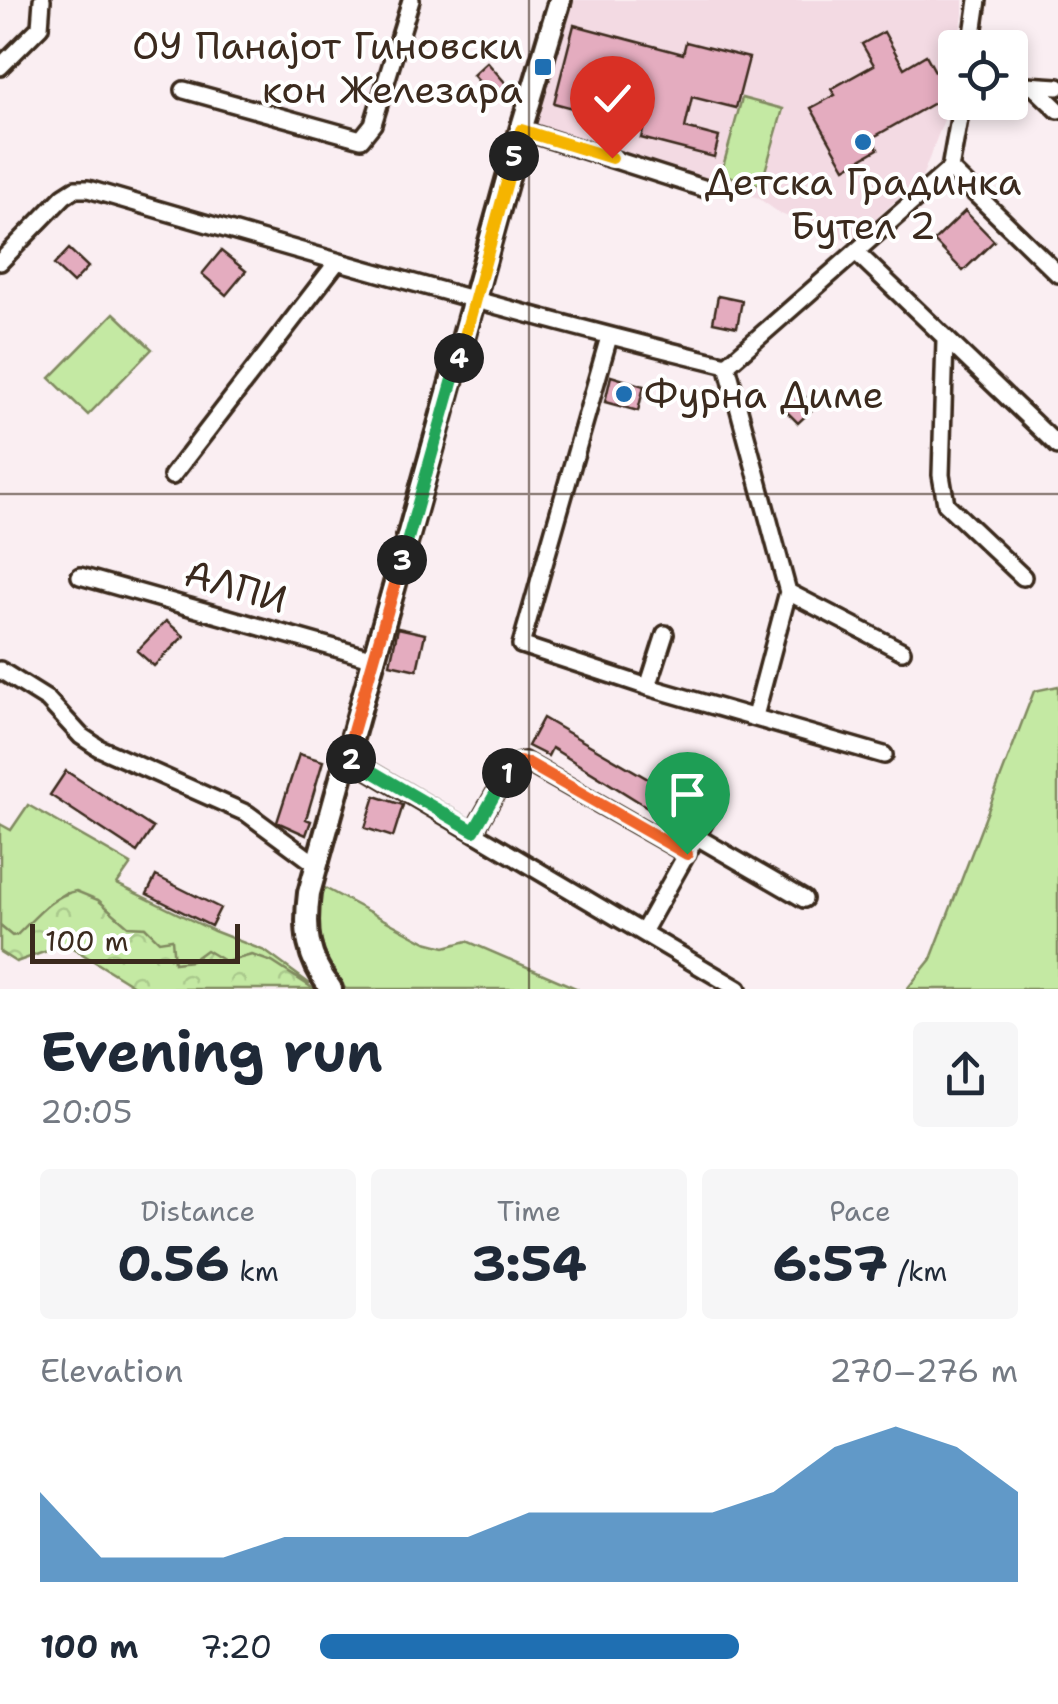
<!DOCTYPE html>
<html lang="en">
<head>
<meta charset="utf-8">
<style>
	:root { --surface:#fff; --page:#f6f6f7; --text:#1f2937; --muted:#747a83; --accent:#1f6fb2 }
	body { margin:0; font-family:"Shantell Sans",sans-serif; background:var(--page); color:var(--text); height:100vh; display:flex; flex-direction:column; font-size:38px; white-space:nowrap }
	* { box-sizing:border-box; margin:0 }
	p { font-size:32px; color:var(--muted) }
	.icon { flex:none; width:55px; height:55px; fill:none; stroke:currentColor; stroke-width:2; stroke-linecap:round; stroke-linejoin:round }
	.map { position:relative; height:989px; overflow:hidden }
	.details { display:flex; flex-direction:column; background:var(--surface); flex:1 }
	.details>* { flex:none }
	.buttons { position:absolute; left:938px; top:30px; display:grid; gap:20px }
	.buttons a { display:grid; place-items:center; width:90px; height:90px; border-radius:10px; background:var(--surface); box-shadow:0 5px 15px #0003; font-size:50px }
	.scale { position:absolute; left:30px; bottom:25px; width:210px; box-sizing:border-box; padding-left:10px; border:5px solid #3b2a1e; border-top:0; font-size:28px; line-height:35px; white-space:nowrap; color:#3b2a1e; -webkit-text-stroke:8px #fff; paint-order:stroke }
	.pin { position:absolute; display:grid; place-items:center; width:85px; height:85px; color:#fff; margin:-102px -42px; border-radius:50% 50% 50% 0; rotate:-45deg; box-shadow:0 0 10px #0007 }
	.pin .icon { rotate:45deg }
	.km { position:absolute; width:50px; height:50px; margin:-25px; border-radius:50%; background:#222; color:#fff; font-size:28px; line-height:50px; text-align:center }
	.round { display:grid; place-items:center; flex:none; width:105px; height:105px; border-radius:10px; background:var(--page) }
	.head { display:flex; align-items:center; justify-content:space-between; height:170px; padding:0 40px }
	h1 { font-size:55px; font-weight:700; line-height:75px }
	.metrics { display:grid; grid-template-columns:repeat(3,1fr); gap:15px; height:170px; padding:10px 40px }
	.metrics div { display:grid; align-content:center; border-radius:10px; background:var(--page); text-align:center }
	.metrics b { font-size:50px; font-weight:700 }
	.metrics small { font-size:28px; font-weight:400 }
	.metrics p { font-size:28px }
	.chart { height:280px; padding:20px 40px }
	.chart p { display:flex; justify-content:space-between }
	.chart svg { width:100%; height:180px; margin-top:10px; fill:var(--accent); opacity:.7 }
	ul { padding:0 40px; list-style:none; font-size:32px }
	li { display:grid; grid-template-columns:160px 120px 1fr; align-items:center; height:75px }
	li i { height:25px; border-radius:12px; background:var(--accent) }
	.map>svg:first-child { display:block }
</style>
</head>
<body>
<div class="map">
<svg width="1058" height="989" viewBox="0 0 1058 989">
	<defs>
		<pattern id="forest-crowns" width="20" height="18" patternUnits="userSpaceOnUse" patternTransform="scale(2.5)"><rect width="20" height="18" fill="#c4e9a3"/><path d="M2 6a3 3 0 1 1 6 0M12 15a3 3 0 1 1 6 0" fill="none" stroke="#a9c88c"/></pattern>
	</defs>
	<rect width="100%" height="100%" fill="#faeef2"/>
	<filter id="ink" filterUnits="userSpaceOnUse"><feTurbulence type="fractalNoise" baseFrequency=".01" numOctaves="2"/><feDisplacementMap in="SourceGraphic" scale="20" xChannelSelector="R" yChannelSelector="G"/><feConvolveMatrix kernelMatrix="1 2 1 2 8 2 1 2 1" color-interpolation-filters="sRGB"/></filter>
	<g filter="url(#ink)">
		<path fill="#f3dae3" d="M568,0H963V15L945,117L922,177L850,242L781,214L758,198L530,128Z"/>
		<path fill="#c4e9a3" stroke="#808a60" stroke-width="2.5" d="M742,98L783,109L761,185L721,174Z
			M114,313L152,349L88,415L50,378Z
			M1058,686V989H907L931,959L1034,691Z
			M28,805L131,864L117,884L214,931L265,951L310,984L252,955L226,962L206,951L191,961L173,964L170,949L151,936L145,927H128L98,900L66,893L49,904L18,935L12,936L0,926V824L11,830Z
			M323,887L426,942L445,947L467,941L578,989H346C319,961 311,925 323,887Z"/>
		<path fill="url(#forest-crowns)" stroke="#808a60" stroke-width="2.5" d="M76,891L98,900L128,926L145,927L159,941L172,939L174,963L191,961L206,950L226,962L252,955L272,962L314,989H139L71,947L61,946L16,962L0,952V926L12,936L17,935C35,918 51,896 76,891Z"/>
		<path fill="#e4acbf" stroke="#3b2a1e" stroke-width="2.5" d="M574,25L683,54L686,42L749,58L736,108L692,97L685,128L719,137L714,157L641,138L644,127L554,103Z
			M884,32L904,68L926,55L948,95L872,138L878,149L845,168L811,108L835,95L831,89L874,65L862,44Z
			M487,62L509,87L495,99L473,75Z
			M965,211L994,241L963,271L934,241Z
			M69,249L88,267L73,283L54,265Z
			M221,251L246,271L226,295L202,274Z
			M718,296L742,301L737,327L713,322Z
			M611,376L644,386L638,411L605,402Z
			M797,388L815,407L798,423L780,405Z
			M166,621L184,636L154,666L137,651Z
			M398,628L425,634L417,670L390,664Z
			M543,718L674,794L688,776L714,790L700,808L693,804L678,826L552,748L548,756L528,746Z
			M299,754L323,761L306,819L311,821L306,835L277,822Z
			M66,771L153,828L137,852L50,795Z
			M375,796L403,805L393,837L365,828Z
			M156,876L220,908L211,926L147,894Z"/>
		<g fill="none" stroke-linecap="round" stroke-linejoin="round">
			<g stroke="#3b2a1e" stroke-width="22">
				<path id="minor" d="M971,48L978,0
					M0,67L40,27L42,0
					M1010,84L1058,87
					M1033,86L1058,110
					M184,90L361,139L373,124L411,0
					M521,130L703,188
					M950,169L1058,274
					M856,252L1058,446
					M0,262L64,196L75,189H88C300,251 512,313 727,365
					M609,337L521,645L648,687L884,755
					M945,340L941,475L946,504L1023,577
					M727,365L950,169L962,102
					M727,365L788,592L902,651
					M172,476L337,262
					M80,576L374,659
					M0,670L48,700L81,736L99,748L248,814L317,865
					M648,687L665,634
					M755,716L788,592
					M346,757L738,989
					M474,831L508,771L515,764L524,761L687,854
					M697,837L804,899
					M643,932L713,807"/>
			</g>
			<g stroke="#3b2a1e" stroke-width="28">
				<path id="tertiary" d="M331,989C307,957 304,932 309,893L521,130L560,0"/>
			</g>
			<use href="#minor" stroke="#fff" stroke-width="15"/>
			<use href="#tertiary" stroke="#fff" stroke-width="20"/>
		</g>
	</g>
	<g fill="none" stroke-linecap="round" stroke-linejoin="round" filter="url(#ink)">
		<g stroke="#fff" stroke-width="20">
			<path id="split-1" d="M507,773L517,762L528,763L687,854"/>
		</g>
		<g stroke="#fff" stroke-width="20">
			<path id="split-2" d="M351,759L474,831L507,773"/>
		</g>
		<g stroke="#fff" stroke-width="20">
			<path id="split-3" d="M351,759L346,756L402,560"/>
		</g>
		<g stroke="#fff" stroke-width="20">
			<path id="split-4" d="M402,560L459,358"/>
		</g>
		<g stroke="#fff" stroke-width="20">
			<path id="split-5" d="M459,358L514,156"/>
		</g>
		<g stroke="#fff" stroke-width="20">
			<path id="split-6" d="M514,156L521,130L612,158"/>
		</g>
		<use href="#split-1" stroke="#f0652b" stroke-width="12"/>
		<use href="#split-2" stroke="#22a559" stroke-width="12"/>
		<use href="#split-3" stroke="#f0652b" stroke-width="12"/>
		<use href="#split-4" stroke="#22a559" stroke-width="12"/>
		<use href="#split-5" stroke="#f5b400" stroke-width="12"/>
		<use href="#split-6" stroke="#f5b400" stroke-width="12"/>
	</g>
	<path fill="none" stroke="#3b2a1e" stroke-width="2.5" stroke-opacity="0.55" d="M529,0V989M0,494H1058"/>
	<g fill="#1f6fb2" stroke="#fff" stroke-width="4">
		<rect x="533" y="57" width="20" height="20" rx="5"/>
		<circle cx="863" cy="142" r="10"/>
		<circle cx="624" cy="394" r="10"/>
	</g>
	<g text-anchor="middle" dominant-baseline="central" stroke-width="8" stroke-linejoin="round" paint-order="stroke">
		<g font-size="38" fill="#3b2a1e" stroke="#fff" text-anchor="end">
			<text x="523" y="45">ОУ Панајот Гиновски<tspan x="523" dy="44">кон Железара</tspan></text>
			<text x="863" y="181" text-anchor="middle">Детска Градинка<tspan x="863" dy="44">Бутел 2</tspan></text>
			<text x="644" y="394" text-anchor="start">Фурна Диме</text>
		</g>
		<g font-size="38" fill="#3b2a1e" stroke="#fff">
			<text transform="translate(236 586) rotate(16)">АЛПИ</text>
		</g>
	</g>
</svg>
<div class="buttons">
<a><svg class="icon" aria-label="locate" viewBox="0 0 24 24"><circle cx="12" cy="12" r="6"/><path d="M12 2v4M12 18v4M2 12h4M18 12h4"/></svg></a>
</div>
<div class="scale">100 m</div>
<div class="pin" style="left:687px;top:854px;background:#1e9e55"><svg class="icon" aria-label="arrive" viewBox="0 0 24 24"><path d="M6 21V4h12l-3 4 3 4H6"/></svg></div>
<div class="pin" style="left:612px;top:158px;background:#d93025"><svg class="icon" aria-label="check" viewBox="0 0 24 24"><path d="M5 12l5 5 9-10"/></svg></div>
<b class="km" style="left:507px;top:773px">1</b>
<b class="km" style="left:351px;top:759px">2</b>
<b class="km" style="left:402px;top:560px">3</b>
<b class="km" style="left:459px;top:358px">4</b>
<b class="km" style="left:514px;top:156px">5</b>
</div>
<section class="details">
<div class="head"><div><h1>Evening run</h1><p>20:05</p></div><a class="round"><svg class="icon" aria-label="share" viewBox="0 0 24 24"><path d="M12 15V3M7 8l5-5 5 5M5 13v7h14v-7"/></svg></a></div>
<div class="metrics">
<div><p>Distance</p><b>0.56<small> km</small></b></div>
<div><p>Time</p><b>3:54</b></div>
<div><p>Pace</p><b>6:57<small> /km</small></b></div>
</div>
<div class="chart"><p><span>Elevation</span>270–276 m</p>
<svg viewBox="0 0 160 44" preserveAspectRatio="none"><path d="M0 44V22L10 38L20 38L30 38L40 33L50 33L60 33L70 33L80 27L90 27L100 27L110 27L120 22L130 11L140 6L150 11L160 22V44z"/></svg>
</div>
<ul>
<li><b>100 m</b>7:20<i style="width:60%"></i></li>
</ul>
</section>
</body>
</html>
